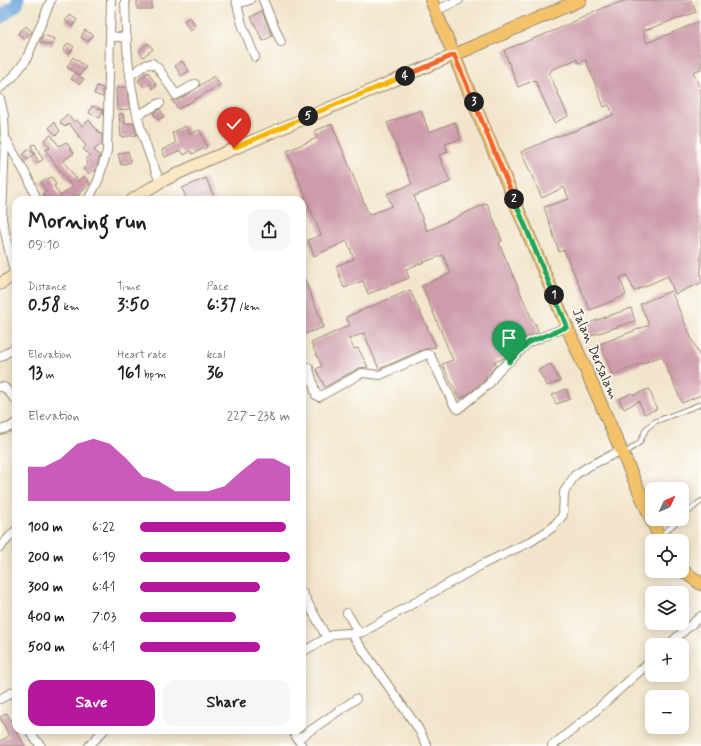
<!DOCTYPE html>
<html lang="en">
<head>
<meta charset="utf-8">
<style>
	:root { --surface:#fff; --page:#f6f6f6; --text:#202124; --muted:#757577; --accent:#b5179e }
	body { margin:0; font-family:Mynerve,sans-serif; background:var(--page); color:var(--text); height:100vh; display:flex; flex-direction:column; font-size:15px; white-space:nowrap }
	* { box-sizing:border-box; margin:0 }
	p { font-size:13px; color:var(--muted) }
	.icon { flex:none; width:22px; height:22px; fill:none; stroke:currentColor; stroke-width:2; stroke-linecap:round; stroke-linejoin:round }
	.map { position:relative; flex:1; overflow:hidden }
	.side { position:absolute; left:12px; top:196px; width:294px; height:538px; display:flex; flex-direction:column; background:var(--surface); border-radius:12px; box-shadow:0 2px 10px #0003 }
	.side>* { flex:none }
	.needle { width:26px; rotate:46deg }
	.fabs { position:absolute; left:645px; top:482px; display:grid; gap:8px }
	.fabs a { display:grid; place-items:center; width:44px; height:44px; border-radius:8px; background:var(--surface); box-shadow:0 2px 10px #0003; font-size:20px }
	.pin { position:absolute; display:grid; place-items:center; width:34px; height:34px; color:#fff; margin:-41px -17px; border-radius:50% 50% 50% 0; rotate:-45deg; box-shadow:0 0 4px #0007 }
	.pin .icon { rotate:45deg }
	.km { position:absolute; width:20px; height:20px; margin:-10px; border-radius:50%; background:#222; color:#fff; font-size:11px; line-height:20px; text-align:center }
	.round { display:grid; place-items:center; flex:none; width:42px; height:42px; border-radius:12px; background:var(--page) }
	.head { display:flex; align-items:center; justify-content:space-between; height:68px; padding:0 16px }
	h1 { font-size:22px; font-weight:700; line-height:30px }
	.figures { display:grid; grid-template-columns:repeat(3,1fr); gap:6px; height:68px; padding:4px 16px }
	.figures div { display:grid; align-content:center }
	.figures b { font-size:17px; font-weight:700 }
	.figures small { font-size:11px; font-weight:400 }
	.figures p { font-size:11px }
	.chart { height:112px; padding:8px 16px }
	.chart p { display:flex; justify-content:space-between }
	.chart svg { width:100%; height:72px; margin-top:4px; fill:var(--accent); opacity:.7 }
	.primary-button { display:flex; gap:8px; margin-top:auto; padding:8px 16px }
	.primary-button a { flex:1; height:46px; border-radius:12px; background:var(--accent); color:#fff; font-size:16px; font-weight:700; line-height:46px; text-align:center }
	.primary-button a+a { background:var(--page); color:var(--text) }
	ul { padding:0 16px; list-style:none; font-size:13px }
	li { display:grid; grid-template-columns:64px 48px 1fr; align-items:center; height:30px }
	li i { height:10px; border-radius:5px; background:var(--accent) }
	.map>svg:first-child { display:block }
</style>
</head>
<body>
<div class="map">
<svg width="701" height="746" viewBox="0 0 701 746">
	<rect width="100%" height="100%" fill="#fdfcf7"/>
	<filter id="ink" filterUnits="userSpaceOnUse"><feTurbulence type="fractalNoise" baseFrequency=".025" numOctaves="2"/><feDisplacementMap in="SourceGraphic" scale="8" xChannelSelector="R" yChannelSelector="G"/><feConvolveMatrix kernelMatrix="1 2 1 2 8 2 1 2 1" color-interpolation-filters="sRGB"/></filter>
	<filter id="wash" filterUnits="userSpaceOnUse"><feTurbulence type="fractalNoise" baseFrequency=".012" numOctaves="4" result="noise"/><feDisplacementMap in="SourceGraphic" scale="16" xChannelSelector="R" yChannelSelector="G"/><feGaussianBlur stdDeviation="0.9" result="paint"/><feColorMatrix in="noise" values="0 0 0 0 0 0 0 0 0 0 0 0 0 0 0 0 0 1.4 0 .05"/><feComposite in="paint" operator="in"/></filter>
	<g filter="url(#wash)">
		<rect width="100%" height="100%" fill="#f2e5cb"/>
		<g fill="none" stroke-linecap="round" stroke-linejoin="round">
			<path stroke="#6da6dd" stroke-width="13" d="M0,18L17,4L18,0"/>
		</g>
		<g id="blocks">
			<path fill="#cd9baa" d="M628,0H691L696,12L643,31L647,43L701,21V69L693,72L701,91V283L675,294L668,276L634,291L627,275L620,278L626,295L590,310L564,250L559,252L544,207L569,199L564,187L542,198L521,152L555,137L577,130L613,115L609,105L604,107L586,60L578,63L577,59L551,70V72L549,73L568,116L554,123L535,80L518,87L504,50L556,30L605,7Z
				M137,1H152V9H137Z
				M262,11L272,36L263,41L251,17Z
				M70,15L77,20L73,26L65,21Z
				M190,17L196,27L190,31L184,21Z
				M26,26L32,32L24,39L18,33Z
				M85,30L93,35L88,42L81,37Z
				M43,35L55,39L52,46L40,42Z
				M68,43L74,47L69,54L63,50Z
				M148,43L153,49L143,57L139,51Z
				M73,57L86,67L80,75L67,67Z
				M182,61L189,71L181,76L175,66Z
				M148,72L157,86L153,89L149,84L144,87L138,81Z
				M75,73L84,79L80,84L71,79Z
				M214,76L220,85L178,109L172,100H179Z
				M97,86L103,88V97L94,94Z
				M126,87L130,109L117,110L116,88Z
				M92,106L103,110L100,118L89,113Z
				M160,109L164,116L158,120L153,113Z
				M421,110L429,132L455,122L461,139L445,144L448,152L439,155L450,182L414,196L427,231L487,203L502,241L499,243L534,324H536L538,333L518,340L519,344L508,355L504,358L494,362L496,366L490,373L486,375L487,377L485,380L467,395L459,399L442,364L453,360L422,286L451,273L443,255L406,269L409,278L368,294L363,281L344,288L336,266L354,259L347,241L314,256L308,240L321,235L287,151L317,138L314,131L332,124L369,215L392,206L387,194L412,184L387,123Z
				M67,114L74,122L77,120L82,126L89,120L100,134H102V144L94,150L100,156L95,172L93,170L88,174L83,169L88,164L85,160L90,156L83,149L86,146L69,123L65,127L60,122Z
				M119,114H123L125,124L133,123L137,135L121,137Z
				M54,122L60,131L56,135L49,128Z
				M186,126L190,134L200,130L207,147L192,154L191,151L184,155L181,150L165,157L162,150L176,143L172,133Z
				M51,135L59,146L66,142L74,153L63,161L78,181L84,176L90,184L78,195L82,200H47L43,194L46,192L41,182L52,177L56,185L54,186L60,196L72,187L45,150L50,148L44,140Z
				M35,144L43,160L38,162L31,145Z
				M29,149L34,154L27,160L23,154Z
				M128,151L131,162L121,165L118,154Z
				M206,178L215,200H187L182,188Z
				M302,273L324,327L302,335Z
				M410,290L436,347L425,349L379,369L364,333L349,339L354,349L358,348L368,367L359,368L325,387L316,369L322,366L311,343L350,325L346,317Z
				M671,291L701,360V395L682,403L662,356L612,375L600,344L649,325L640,304Z
				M631,308L635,321L590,336L586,324Z
				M551,364L560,381L547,386L538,370Z
				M566,389L570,399L556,404L552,395Z
				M649,389L657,409L644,414L639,401L624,409L619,399L632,393L633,395Z
				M7,713L13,726L25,746H0V741L9,736L0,717Z"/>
		</g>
	</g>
	<g filter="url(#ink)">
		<use href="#blocks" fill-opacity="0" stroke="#968874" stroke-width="1"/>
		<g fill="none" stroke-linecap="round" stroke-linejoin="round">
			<g stroke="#968874" stroke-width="6">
				<path id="lane" d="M624,454L640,442L646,429L654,422L701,404
					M682,517L701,501
					M660,536L680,519"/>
			</g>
			<g stroke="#968874" stroke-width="10">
				<path id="street" d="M125,0C126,45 129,93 143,136C148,152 154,167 160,182
					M236,0L242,24L255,57
					M263,0L281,42
					M237,4L250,0
					M435,11L459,0
					M110,36L127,38
					M131,75L145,65L152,63L159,69L176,95L195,84
					M0,88L13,77L26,60L51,0
					M0,99L4,116L5,138L2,219L16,281
					M138,115L160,103
					M6,139L29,180L37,200
					M88,200L98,181L107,151L111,0
					M0,357L16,347
					M302,368L307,367L309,368L316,395L319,397L362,373L380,375L427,354L430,355L454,405L458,409L489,384L498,371L512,359L529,342L567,327
					M0,387H4L16,400
					M0,430L10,427L16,423
					M0,547L16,530
					M302,592L327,638
					M347,613L359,633
					M351,633L418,728L427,746
					M668,645L701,616
					M302,652L334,634L363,632L483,564L530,542L552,528L563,515L564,492L575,475L589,466L620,451
					M0,699L16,690
					M292,730L302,746
					M31,734L41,746
					M298,739L356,699
					M89,746L104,730
					M552,746L591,715L652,660"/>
			</g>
			<g stroke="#968874" stroke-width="13">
				<path id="secondary" d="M132,200L160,182L205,161L454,55
					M0,284L16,274"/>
			</g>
			<g stroke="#968874" stroke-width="14">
				<path id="primary" d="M431,0L567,327L661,541
					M454,55L580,0
					M682,570L701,584"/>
			</g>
			<use href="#lane" stroke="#fff" stroke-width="4"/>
			<use href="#street" stroke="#fff" stroke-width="8"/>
			<use href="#secondary" stroke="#fbe7c3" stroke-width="11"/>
			<use href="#primary" stroke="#f4c26a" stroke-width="12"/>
		</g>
	</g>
	<g fill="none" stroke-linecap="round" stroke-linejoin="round" filter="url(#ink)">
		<g stroke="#fff" stroke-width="8">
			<path id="split-1" d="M509,362L529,342L567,327L554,295"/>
		</g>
		<g stroke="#fff" stroke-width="8">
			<path id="split-2" d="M514,199L554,295"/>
		</g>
		<g stroke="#fff" stroke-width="8">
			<path id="split-3" d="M474,102L514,199"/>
		</g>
		<g stroke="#fff" stroke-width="8">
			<path id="split-4" d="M405,76L454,55L474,102"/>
		</g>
		<g stroke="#fff" stroke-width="8">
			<path id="split-5" d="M308,116L405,76"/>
		</g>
		<g stroke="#fff" stroke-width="8">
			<path id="split-6" d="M234,148L308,116"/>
		</g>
		<use href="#split-1" stroke="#22a559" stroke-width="5"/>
		<use href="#split-2" stroke="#22a559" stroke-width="5"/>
		<use href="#split-3" stroke="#f0652b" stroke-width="5"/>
		<use href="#split-4" stroke="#f0652b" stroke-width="5"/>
		<use href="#split-5" stroke="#f5b400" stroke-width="5"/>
		<use href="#split-6" stroke="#f5b400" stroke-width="5"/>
	</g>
	<g text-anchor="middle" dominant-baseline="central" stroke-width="3.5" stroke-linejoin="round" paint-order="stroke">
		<g font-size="14" fill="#3b2a1e" stroke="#fdfcf7">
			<text transform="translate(595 354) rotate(67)">Jalan Dersalam</text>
		</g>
	</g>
</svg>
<div class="fabs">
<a><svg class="needle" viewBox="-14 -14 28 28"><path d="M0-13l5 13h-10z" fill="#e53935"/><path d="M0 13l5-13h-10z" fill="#757577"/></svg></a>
<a><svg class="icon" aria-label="locate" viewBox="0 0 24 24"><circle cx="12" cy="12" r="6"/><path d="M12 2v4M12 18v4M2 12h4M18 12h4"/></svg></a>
<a><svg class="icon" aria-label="layers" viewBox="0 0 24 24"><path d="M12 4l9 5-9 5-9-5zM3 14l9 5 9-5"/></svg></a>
<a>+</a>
<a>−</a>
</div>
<div class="pin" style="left:509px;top:362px;background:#1e9e55"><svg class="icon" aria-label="arrive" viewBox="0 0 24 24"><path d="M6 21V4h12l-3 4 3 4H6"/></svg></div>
<div class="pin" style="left:234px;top:148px;background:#d93025"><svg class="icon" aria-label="check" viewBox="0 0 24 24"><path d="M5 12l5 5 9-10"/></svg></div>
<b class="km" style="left:554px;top:295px">1</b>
<b class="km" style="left:514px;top:199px">2</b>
<b class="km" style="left:474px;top:102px">3</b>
<b class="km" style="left:405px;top:76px">4</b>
<b class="km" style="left:308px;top:116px">5</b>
<section class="side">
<div class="head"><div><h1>Morning run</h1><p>09:10</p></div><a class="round"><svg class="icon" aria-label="share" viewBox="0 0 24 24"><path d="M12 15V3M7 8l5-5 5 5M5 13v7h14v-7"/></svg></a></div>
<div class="figures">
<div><p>Distance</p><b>0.58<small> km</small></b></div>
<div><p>Time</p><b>3:50</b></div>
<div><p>Pace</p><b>6:37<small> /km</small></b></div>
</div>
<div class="figures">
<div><p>Elevation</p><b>13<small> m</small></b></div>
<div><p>Heart rate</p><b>161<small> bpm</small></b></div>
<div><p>kcal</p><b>36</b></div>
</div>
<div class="chart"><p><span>Elevation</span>227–238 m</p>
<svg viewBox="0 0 160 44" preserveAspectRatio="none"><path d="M0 44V23L10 23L20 18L30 9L40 6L50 9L60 18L70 29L80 32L90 38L100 38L110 38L120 35L130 26L140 18L150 18L160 23V44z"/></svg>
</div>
<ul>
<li><b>100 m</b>6:22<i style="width:97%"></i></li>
<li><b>200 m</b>6:19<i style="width:100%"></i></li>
<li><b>300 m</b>6:41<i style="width:80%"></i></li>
<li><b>400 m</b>7:03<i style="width:64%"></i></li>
<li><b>500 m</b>6:41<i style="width:80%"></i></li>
</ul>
<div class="primary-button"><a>Save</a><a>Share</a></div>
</section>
</div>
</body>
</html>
